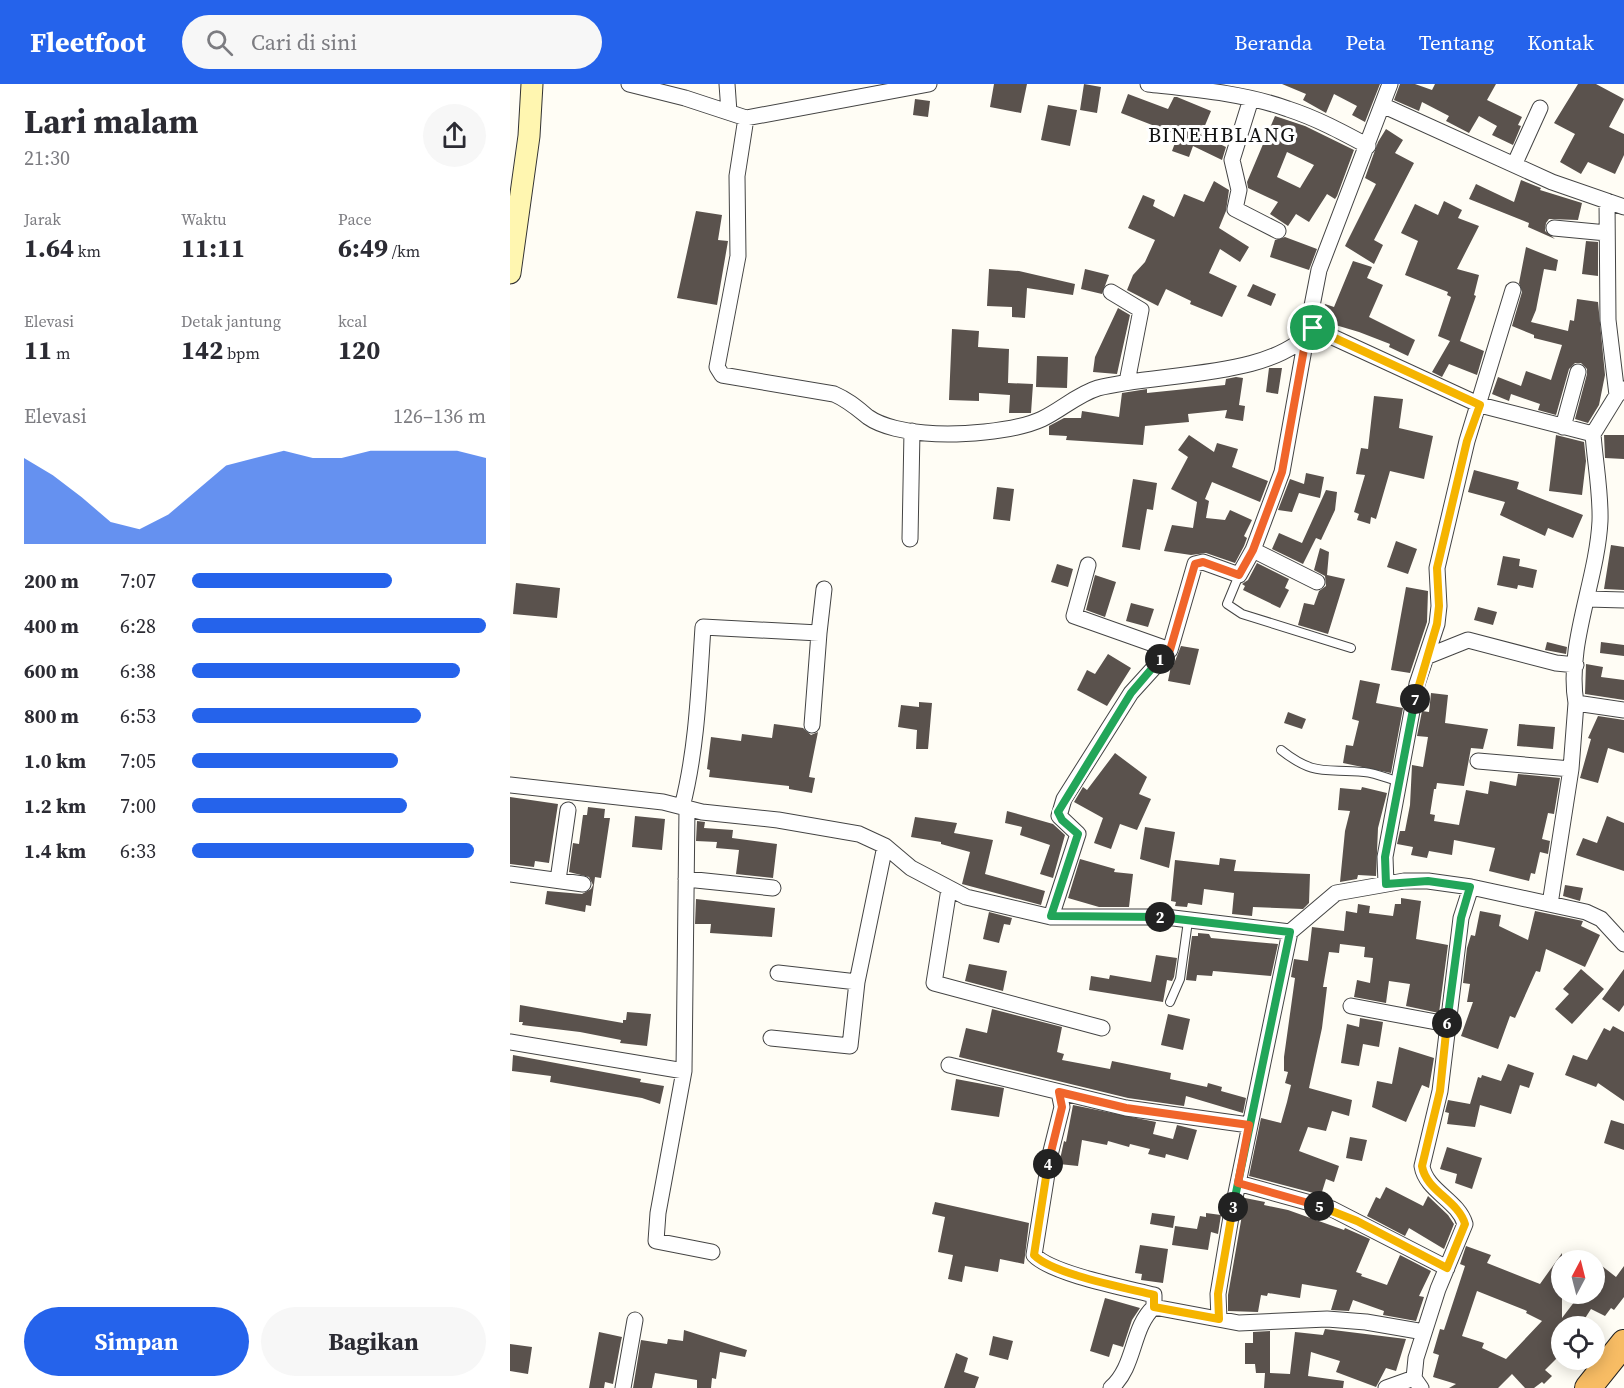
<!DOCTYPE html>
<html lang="id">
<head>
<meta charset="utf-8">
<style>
	:root { --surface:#fff; --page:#f7f7f7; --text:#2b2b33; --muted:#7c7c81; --accent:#2563eb }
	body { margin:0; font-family:"Source Serif 4",serif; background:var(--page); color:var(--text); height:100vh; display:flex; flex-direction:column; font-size:22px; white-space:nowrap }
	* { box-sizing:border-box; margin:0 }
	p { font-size:20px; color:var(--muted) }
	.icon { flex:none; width:33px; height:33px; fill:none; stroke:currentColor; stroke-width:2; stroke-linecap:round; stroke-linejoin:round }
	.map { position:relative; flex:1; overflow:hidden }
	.drawer { display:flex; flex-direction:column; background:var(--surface); width:510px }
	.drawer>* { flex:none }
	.needle { width:39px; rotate:7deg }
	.controls { position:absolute; left:1041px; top:1166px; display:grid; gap:12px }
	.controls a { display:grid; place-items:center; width:54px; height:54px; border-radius:50%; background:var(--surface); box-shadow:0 3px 15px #0003; font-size:30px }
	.pin { position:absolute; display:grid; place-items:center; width:51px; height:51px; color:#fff; margin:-26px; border:3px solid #fff; border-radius:50%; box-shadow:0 2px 6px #0007 }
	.km { position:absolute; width:30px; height:30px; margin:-15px; border-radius:50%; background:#222; color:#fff; font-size:16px; line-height:30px; text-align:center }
	.round { display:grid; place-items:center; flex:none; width:63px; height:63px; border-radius:32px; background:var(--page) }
	.overview { display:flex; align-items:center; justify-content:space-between; height:102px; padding:0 24px }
	h1 { font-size:33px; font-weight:700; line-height:45px }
	.metrics { display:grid; grid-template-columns:repeat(3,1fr); gap:9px; height:102px; padding:6px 24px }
	.metrics div { display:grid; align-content:center }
	.metrics b { font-size:26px; font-weight:700 }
	.metrics small { font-size:16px; font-weight:400 }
	.metrics p { font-size:16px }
	.chart { height:168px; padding:12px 24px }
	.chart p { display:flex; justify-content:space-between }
	.chart svg { width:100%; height:108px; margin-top:6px; fill:var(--accent); opacity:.7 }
	.action { display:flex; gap:12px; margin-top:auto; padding:12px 24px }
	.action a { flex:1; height:69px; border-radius:36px; background:var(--accent); color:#fff; font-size:24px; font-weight:700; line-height:69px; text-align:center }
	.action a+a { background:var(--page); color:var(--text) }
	ul { padding:0 24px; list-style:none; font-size:20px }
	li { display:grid; grid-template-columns:96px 72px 1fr; align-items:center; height:45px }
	li i { height:15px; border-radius:8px; background:var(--accent) }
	header { display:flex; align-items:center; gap:36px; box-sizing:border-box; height:84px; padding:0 30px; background:var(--accent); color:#fff }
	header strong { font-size:28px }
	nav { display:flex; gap:33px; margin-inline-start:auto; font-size:21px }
	.search { width:420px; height:54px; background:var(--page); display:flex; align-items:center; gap:15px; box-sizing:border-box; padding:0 21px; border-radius:33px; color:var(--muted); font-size:22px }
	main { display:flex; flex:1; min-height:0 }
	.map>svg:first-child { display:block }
</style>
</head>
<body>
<header>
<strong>Fleetfoot</strong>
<div class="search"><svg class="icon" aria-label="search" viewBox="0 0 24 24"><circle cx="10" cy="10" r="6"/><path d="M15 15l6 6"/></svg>Cari di sini</div>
<nav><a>Beranda</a><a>Peta</a><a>Tentang</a><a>Kontak</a></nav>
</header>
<main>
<section class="drawer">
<div class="overview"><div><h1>Lari malam</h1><p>21:30</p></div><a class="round"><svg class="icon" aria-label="share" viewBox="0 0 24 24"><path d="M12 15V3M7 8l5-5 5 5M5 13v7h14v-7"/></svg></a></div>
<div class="metrics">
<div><p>Jarak</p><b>1.64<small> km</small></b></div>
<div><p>Waktu</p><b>11:11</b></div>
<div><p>Pace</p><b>6:49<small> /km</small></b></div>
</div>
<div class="metrics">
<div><p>Elevasi</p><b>11<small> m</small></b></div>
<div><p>Detak jantung</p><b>142<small> bpm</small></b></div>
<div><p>kcal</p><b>120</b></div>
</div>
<div class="chart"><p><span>Elevasi</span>126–136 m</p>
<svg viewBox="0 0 160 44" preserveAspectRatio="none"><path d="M0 44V9L10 16L20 25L30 35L40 38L50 32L60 22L70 12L80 9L90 6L100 9L110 9L120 6L130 6L140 6L150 6L160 9V44z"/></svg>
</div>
<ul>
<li><b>200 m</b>7:07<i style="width:68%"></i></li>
<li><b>400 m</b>6:28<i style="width:100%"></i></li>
<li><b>600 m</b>6:38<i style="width:91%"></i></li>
<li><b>800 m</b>6:53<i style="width:78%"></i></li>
<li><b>1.0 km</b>7:05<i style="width:70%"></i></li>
<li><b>1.2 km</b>7:00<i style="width:73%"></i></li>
<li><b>1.4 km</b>6:33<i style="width:96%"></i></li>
</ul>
<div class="action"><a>Simpan</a><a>Bagikan</a></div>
</section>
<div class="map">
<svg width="1114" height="1304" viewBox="0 0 1114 1304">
	<rect width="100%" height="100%" fill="#fffdf5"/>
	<path fill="#5a524d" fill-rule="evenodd" d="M484,0H517L511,29L480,23Z
		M574,0L591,3L587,29L570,26Z
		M772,0H870L855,38L842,31L847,22L824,10L816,29L793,16L796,10Z
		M890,0H905L922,6L925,0H986L977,16L1012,33L1008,41L1011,42L1003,61L982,51L987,42L969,32L959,49L936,37L939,32L912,18L909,27L884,16Z
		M1068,0H1086L1114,15L1099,43L1114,50V71L1105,90L1078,78L1071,90L1050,78L1065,50L1044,39Z
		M618,10L658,25L664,13H667L701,27L691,51L716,63L712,76L683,62L679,73L662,67L668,51L611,29Z
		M405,15L420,17L418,33L403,31Z
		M538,21L567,26L560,62L531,56Z
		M765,32L795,42L844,66L827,112L825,115L817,110L799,138L786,130L778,142L760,130L768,118L738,104L737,98ZM777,68L804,81L790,104L767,93Z
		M876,45L893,56L885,69L904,79L864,156L873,161L864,180L835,162L866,100L855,94L868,58Z
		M1011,96L1031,104L1030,106L1072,119L1068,136L1039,135L1036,139L1035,147L1045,155L1018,143L1019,139L959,115L966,100L1004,118Z
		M704,97L719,106L716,127L709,144L739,163L730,178L710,165L699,189L727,202L712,233L680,220L681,217L656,205L648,222L617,206L623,191L635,178L645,156L618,144L633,111L645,116L643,122L664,133L674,110L694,118Z
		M934,117L952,126L948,134L969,142L947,185L969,191L964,211L966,212L950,257L974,267L967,291L939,280L932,293L922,288L940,257L928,252L941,213L937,211L938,208L895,191L908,157L891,149L905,120L928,131Z
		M186,127L212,131L208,156L218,157L207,221L167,214Z
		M775,153L807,165L799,186L760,173L765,156Z
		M1076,157L1088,158V192L1072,190Z
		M1016,163L1048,176L1046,187L1034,185L1026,226L1021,238L1058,247L1060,236L1064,237L1067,215L1088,218L1095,291L1089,321L1078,339L1065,335L1077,290V285L1071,279H1065L1059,285L1046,331L1028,326L1030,320L1001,310L999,317L982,310L988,293L1011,302L1016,287L1041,296L1052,261L1024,254V251L1002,242L1012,208L1009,199Z
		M843,177L862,183L857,194L873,201L859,233L905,256L898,272L879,263L880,260L849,248L812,237L815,220L824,223Z
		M479,185L509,187L565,200L563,211L517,204L515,234L502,233V223L477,222Z
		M575,185L599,191L592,210L571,205Z
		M743,200L766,210L761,222L737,212Z
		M608,224L620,231L607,290L583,288L585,273Z
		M442,245L469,247L468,263L499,265L498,299L523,300L521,329H499L500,311L469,309V317L439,316Z
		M527,272L558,273L557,304L526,303Z
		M759,284H772L768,310L756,308Z
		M726,293L733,294L729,321L735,322L733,337L715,334L717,326L678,330L679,338L635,342L633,361L556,356L557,352L539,351V342L554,334H571L572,327L609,333L612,309L637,305V309L715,301L716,295Z
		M864,312L893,315L889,344L923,352L914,395L880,387L866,435L861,433L860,440L847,436L849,430L844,428L855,391L846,390L851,364L858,365Z
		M679,351L704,368L707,359L728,365L722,383L758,397L750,418L702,398L695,415L699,417L696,434L715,436L720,426L742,436L734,452L737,454L734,462L725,479L696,469L681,471L654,467L662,441L683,444L687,418L661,405L678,373L668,366Z
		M1046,351L1074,358L1076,377L1072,411L1039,407Z
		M1094,351H1114V375L1095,374Z
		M964,386L1009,398L1007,405L1073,431L1063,454L1038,444L1035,452L990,431L995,418L958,408Z
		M796,389L814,393L810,414L789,409L782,428L768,426L780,395L794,400Z
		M623,395L647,399L643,426L637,425L630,466L612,463Z
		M487,403L504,405L500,437L483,435Z
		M816,406L827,408L825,426L811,456L806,454L793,480L762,465L769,449L792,459Z
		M886,457L907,465L898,490L877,483Z
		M1101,461L1114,463V506L1094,505Z
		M810,464L819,468L817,491L835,495L818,550L788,541L794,519L804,521L809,507L816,502L815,492L804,486Z
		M993,472L1010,475L1009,482L1027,486L1023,504L1008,501L1007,505L987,501Z
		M747,479L779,495L775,504L779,506L770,524L733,506L735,502L732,500L738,496Z
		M547,480L563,485L558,503L541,498Z
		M585,491L606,498L595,533L576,526Z
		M6,499L50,504L47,534L3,530Z
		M896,503L918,507L917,538L900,589L881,586Z
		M621,519L644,525L638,543L616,537Z
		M968,523L987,528L983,541L964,536Z
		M1037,558L1057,563L1056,570L1035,566Z
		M1091,558L1114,561V572L1090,569Z
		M671,562L689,565L680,601L658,597L661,582H663Z
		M598,570L621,584L597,622L567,606L577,586L585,590Z
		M1076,580L1093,583L1091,593L1114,596V616L1075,610Z
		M850,596L870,600L866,619L893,624L881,689L833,679L836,661L843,662L849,637L842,635Z
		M921,609L938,611L935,639L978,645L973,665L961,664L954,702L927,699L926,705H924L920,730L925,731L924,737L949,741L956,706L978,710L980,697L1006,702L1008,690L1050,694L1044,730L1038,729L1032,755L1040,757L1038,770L1030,768L1025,790L1021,789L1019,797L979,787L985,764L944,756L942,771L919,767L917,774L901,771L903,763L887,760L890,747H895L900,721L902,681L913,683L918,653L907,652L912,627L919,628Z
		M409,618L422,619L418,665H406L407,646L388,643L391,621L409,623Z
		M778,628L796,635L792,645L774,639Z
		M1088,632L1114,636V669L1098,664L1088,699L1070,694L1081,655L1078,654Z
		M264,640L293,644L301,651L308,648L299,693L305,694L302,709L279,705V702L199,693L200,686L197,685L201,653L231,657L232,650L262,654Z
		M1009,640L1045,643L1043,665L1007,662Z
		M605,669L637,693L629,710L641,715L627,746L610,740L601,765L584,759L593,734L564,718L573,703L577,706Z
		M852,703L877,709L868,744L866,792L848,791L847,795L830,798L835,747L840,727L828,726L830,704L851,706Z
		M0,713L48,720L39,779L25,777L24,783L0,780Z
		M78,723L95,725L94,734H100L91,794L85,793L81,822L76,821L75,828L35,820L37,807L72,810L81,805L83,801L79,793L59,788L63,759L69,760L73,731H77Z
		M497,727L543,740L555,751L543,794L530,790L540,761L510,751L512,743L495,739Z
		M125,732L155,735L152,766L122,763Z
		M1097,732L1114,739V787L1066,771L1073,754L1087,759Z
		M405,733L447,739L444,749L483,756L475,790L535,807L531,821L452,800L460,768L431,760V758L401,753Z
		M187,737L195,738L194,744L223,746L222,754L267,760L263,794L226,790L229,766L206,764L207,758L186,757Z
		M635,743L665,748L659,784L630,775Z
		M710,774L726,776L724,787L800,790L799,819L793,825L743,823L742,832L722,830L724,809L694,805L692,821L678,819L677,823L665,822L666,818L661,817L665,776L709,781Z
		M570,775L605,785L604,788L623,790L619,823H589L558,814Z
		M1055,801L1073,804L1070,817L1053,812Z
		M891,814L911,817L906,855L938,861L929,929L896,922L900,900L879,897L876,919L844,913L847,896L860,899L863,874L854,873L855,863L830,860L829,869L819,868L813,903H817L812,944L799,1004L842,1016L839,1032L822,1027L816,1047L798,1043L789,1067L829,1082L824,1098L816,1095L811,1111L739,1092L751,1034L771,1039L777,1018L781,1001L775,999L778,988L774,987V973L785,894L781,893L784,875L798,877L802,843L834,847L836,827L847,829L848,820L860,822L859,829L883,832L885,820H891Z
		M186,815L265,824L262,853L200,849L201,840H185Z
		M970,827L991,831L989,842L1018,856L1025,827L1073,837L1071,842L1090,851L1075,883L1036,865L1030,888L1026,887L1005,934L1000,932L988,965L951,952L963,918H957L960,900L953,899L957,864L961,851L965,852Z
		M479,828L502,834L500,841L494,840L489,859L473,855Z
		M688,849L699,850L701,854L768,860L761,892L703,887L702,892L687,891L686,897L676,896L682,852H688Z
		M646,871L667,874L664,893L662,897L657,896L653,918L579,906L581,892L599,895L600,891L641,898Z
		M459,880L497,887L493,907L455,897Z
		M1071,885L1094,905L1062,940L1045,925L1059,910L1053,905Z
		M1114,885V921L1109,928L1092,915Z
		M10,921L113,939V936H116L117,928L141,930L137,962L110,959L111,956L70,948L12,941L13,938H9Z
		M482,925L552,943L547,968L554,970L552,976L600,985L602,977L661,989L660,995L697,1003L698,999L712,1003L711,1007L736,1014L733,1029L676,1012L674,1022L618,1014L449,973L456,944L477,949Z
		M658,930L680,935L673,966L651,961Z
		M850,934L873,938L869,963L853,960L849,982L831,979L837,940L849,943Z
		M1103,942L1114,948V1017L1088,999L1086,1003L1055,991L1063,971L1077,976L1094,944L1100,947Z
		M889,963L924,974L919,1004L912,1001L896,1038L862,1023L867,997L882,1000Z
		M3,971L131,995L130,998L154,1002L150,1020L132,1014L40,998L41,992L2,987Z
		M998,980L1024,989L1019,1004L1010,1001L1001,1030L970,1021L965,1043L937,1040L939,1029L935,1028L938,1016L960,1020L968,993L971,994L972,991L991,997Z
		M446,995L494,1004L489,1033L441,1026Z
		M563,1021L646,1038L643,1050L663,1055L667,1041L687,1046L678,1076L656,1070L655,1074L638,1070L640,1065L620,1060L619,1063L598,1057L597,1061L572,1056L568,1082L549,1080L554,1057L556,1058Z
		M1101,1036L1114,1040V1066L1094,1059Z
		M840,1053L857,1056L852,1077L836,1074Z
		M937,1063L972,1074L962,1105L945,1099L947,1090L930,1085Z
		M876,1103L913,1122L918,1112L938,1131L944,1140L934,1165L899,1144L895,1152L857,1132L866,1113L870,1115Z
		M735,1114L755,1118L754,1121L778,1126L834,1146L835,1144L860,1155L846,1188L852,1190L851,1192L877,1201L890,1171L921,1187L909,1212L914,1213L906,1237L873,1231L874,1227L843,1216L839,1227L821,1226L827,1206L792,1200L790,1214L758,1209L757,1212L751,1211L748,1228L718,1227V1211Z
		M425,1118L519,1139L514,1180L490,1175L488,1188L455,1182L452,1198L438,1195L443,1171L428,1168L435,1133L422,1130Z
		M642,1129L665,1132L663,1144L640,1140Z
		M696,1129L711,1131L708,1150L701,1148L698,1166L662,1161L665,1142L687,1145L690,1132L696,1133Z
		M630,1161L658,1165L653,1199L631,1196L632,1190L625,1189Z
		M956,1162L981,1171L977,1179L1030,1200L1052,1169V1190L1044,1199L1052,1203V1234L1071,1209H1084V1191L1092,1182L1106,1193L1114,1182V1213L1104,1226L1101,1224L1095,1232L1081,1225L1070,1242H1052V1269L1035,1286L1042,1292L1034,1300L1032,1298L1024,1304H1015L1002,1290L988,1304H939L946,1300L923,1293L929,1271L923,1269L930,1245L934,1246L955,1182L950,1180ZM967,1207L1017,1227L1016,1229L1032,1237L996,1275L972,1264L974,1259L952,1252Z
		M595,1214L630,1224L622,1236L613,1263L603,1260L599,1273L580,1267Z
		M815,1245L896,1255L886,1287L876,1284L866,1303L826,1288L830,1277L801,1268L798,1292L834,1297L833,1304H754L755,1289H746L745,1280H735V1259H743V1248L760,1247V1289L780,1290L785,1248L813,1251Z
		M174,1246L237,1266L235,1273L210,1268L206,1295L202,1294L201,1304H187V1296L145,1289L142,1304H123L131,1256L157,1260L158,1255L173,1257Z
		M89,1248L112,1253L111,1257L103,1300L95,1298L94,1304H79Z
		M483,1252L503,1257L498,1276L479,1271Z
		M0,1260L22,1263L18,1290L0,1287Z
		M446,1269L458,1274L454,1288L469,1293L465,1304H434Z"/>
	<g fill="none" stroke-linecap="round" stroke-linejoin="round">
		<g stroke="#444" stroke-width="10">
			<path id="service" d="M729,491L717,520L732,530L841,564
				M771,666C805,693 815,684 854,688C866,689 879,695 890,698
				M660,918L670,895L678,837"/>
		</g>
		<g stroke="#444" stroke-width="17">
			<path id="minor" d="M119,0L175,14L236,34L419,0
				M217,0L219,28
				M638,0C684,5 734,9 778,25C806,34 832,48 858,62
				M880,0L809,186L801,227L803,244L970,321L1083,350L1107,311L1114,305
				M741,15L722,76L729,106L725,125L768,147
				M872,21L1042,98L1114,123
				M236,34L227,92L228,172L207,283L212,291L324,310C338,316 347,324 358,333C372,343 398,348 415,349C446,352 504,348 532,335C551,326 568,310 588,304C648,288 766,295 803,244
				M1005,79L1030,24
				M1097,117L1098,236L1107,311
				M1044,144L1097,149
				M601,208L631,226L617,298
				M1053,343L1068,288
				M1083,350C1085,378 1091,409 1090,437C1087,497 1056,561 1066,619L1114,626
				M400,455L402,347
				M743,466L807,498
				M578,481L564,532L660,566
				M1077,515L1114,516
				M309,549L314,505
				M918,572L958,556L1046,579L1066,581
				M968,677L1061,685
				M0,701L153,718L192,728L268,736L349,750L375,762L401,784L456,813L541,833H655L780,848L826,809L894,797H918L961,803L1076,828L1091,835L1114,860
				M172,723C187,665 189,603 193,543L309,549L302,641
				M177,725L174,987L148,1129L146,1157L202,1168
				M0,790L73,800
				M176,795L263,804
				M48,796L58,726
				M876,800L875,773L907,600L927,540L929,522L927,484L957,357L1003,206
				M439,805L424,899L592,944
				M1040,820L1061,685L1066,619
				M541,833L568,750L549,732L554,715L621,609L660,566L685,480L693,478L729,491L743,466L772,388L796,254
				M268,889L347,898
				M841,922L937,940
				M261,954L340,962L347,898L375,762
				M0,958L174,987
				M439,981L616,1024L739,1041
				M549,1008L552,1023L540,1071L524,1171C542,1190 616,1204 644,1211V1223
				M728,1099L822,1125L937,1184
				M709,1235L708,1210L721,1133L780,848
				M113,1304L125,1236
				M601,1304C626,1282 621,1244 644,1223L729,1239L817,1235L856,1238L914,1248
				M876,1304L904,1294
				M911,1304L904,1294L906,1274L928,1205L955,1140C948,1116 916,1107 912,1082L930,1007L951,834L961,803"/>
		</g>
		<g stroke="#333" stroke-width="23">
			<path id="secondary" d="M0,189L19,52L22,0"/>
		</g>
		<g stroke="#222" stroke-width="28">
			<path id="trunk" d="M1078,1304L1114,1259"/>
		</g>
		<use href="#service" stroke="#fff" stroke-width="8"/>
		<use href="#minor" stroke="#fff" stroke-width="15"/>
		<use href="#secondary" stroke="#fff6b0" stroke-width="21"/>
		<use href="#trunk" stroke="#f7bc64" stroke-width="26"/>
	</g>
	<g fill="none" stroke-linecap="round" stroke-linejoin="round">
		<g stroke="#fff" stroke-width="12">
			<path id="split-1" d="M650,575L660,566L685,480L693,478L729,491L743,466L772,388L796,254L803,244"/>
		</g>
		<g stroke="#fff" stroke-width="12">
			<path id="split-2" d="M650,833L541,832L568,750L552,736L548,728L621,609L650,575"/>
		</g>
		<g stroke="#fff" stroke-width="12">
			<path id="split-3" d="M650,833L780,848L723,1123"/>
		</g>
		<g stroke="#fff" stroke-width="12">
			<path id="split-4" d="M538,1080L524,1171C542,1190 616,1204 644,1211V1223L709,1235L708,1210L723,1123"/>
		</g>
		<g stroke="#fff" stroke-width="12">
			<path id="split-5" d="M538,1080L552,1023L549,1008L616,1024L739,1041L728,1099L809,1122"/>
		</g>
		<g stroke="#fff" stroke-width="12">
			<path id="split-6" d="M809,1122L847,1137L937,1184L955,1140C948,1116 916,1107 912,1082L930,1007L937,939"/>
		</g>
		<g stroke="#fff" stroke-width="12">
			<path id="split-7" d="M905,615L875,773L876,800L918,797L960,803L951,834L937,939"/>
		</g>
		<g stroke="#fff" stroke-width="12">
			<path id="split-8" d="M803,244L970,321L957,357L927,484L929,522L927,540L905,615"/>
		</g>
		<use href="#split-1" stroke="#f0652b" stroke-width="8"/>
		<use href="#split-2" stroke="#22a559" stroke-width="8"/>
		<use href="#split-3" stroke="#22a559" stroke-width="8"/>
		<use href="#split-4" stroke="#f5b400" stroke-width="8"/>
		<use href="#split-5" stroke="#f0652b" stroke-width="8"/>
		<use href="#split-6" stroke="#f5b400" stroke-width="8"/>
		<use href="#split-7" stroke="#22a559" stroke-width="8"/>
		<use href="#split-8" stroke="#f5b400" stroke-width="8"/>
	</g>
	<g text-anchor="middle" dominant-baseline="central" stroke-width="6" stroke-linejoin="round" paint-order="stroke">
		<g font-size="21" letter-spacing="1.5" fill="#111" stroke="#fff">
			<text x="712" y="50">BINEHBLANG</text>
		</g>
	</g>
</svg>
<div class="controls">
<a><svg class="needle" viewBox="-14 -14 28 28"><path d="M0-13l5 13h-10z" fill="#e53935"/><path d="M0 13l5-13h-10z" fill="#7c7c81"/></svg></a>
<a><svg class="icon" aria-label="locate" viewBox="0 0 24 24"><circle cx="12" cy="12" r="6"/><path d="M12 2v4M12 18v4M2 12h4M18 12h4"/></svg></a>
</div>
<div class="pin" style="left:803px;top:244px;background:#1e9e55"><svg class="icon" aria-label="arrive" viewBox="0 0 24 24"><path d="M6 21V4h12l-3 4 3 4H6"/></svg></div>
<b class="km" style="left:650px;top:575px">1</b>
<b class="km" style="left:650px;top:833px">2</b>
<b class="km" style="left:723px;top:1123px">3</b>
<b class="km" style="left:538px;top:1080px">4</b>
<b class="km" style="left:809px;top:1122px">5</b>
<b class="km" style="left:937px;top:939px">6</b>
<b class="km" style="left:905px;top:615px">7</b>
</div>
</main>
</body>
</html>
